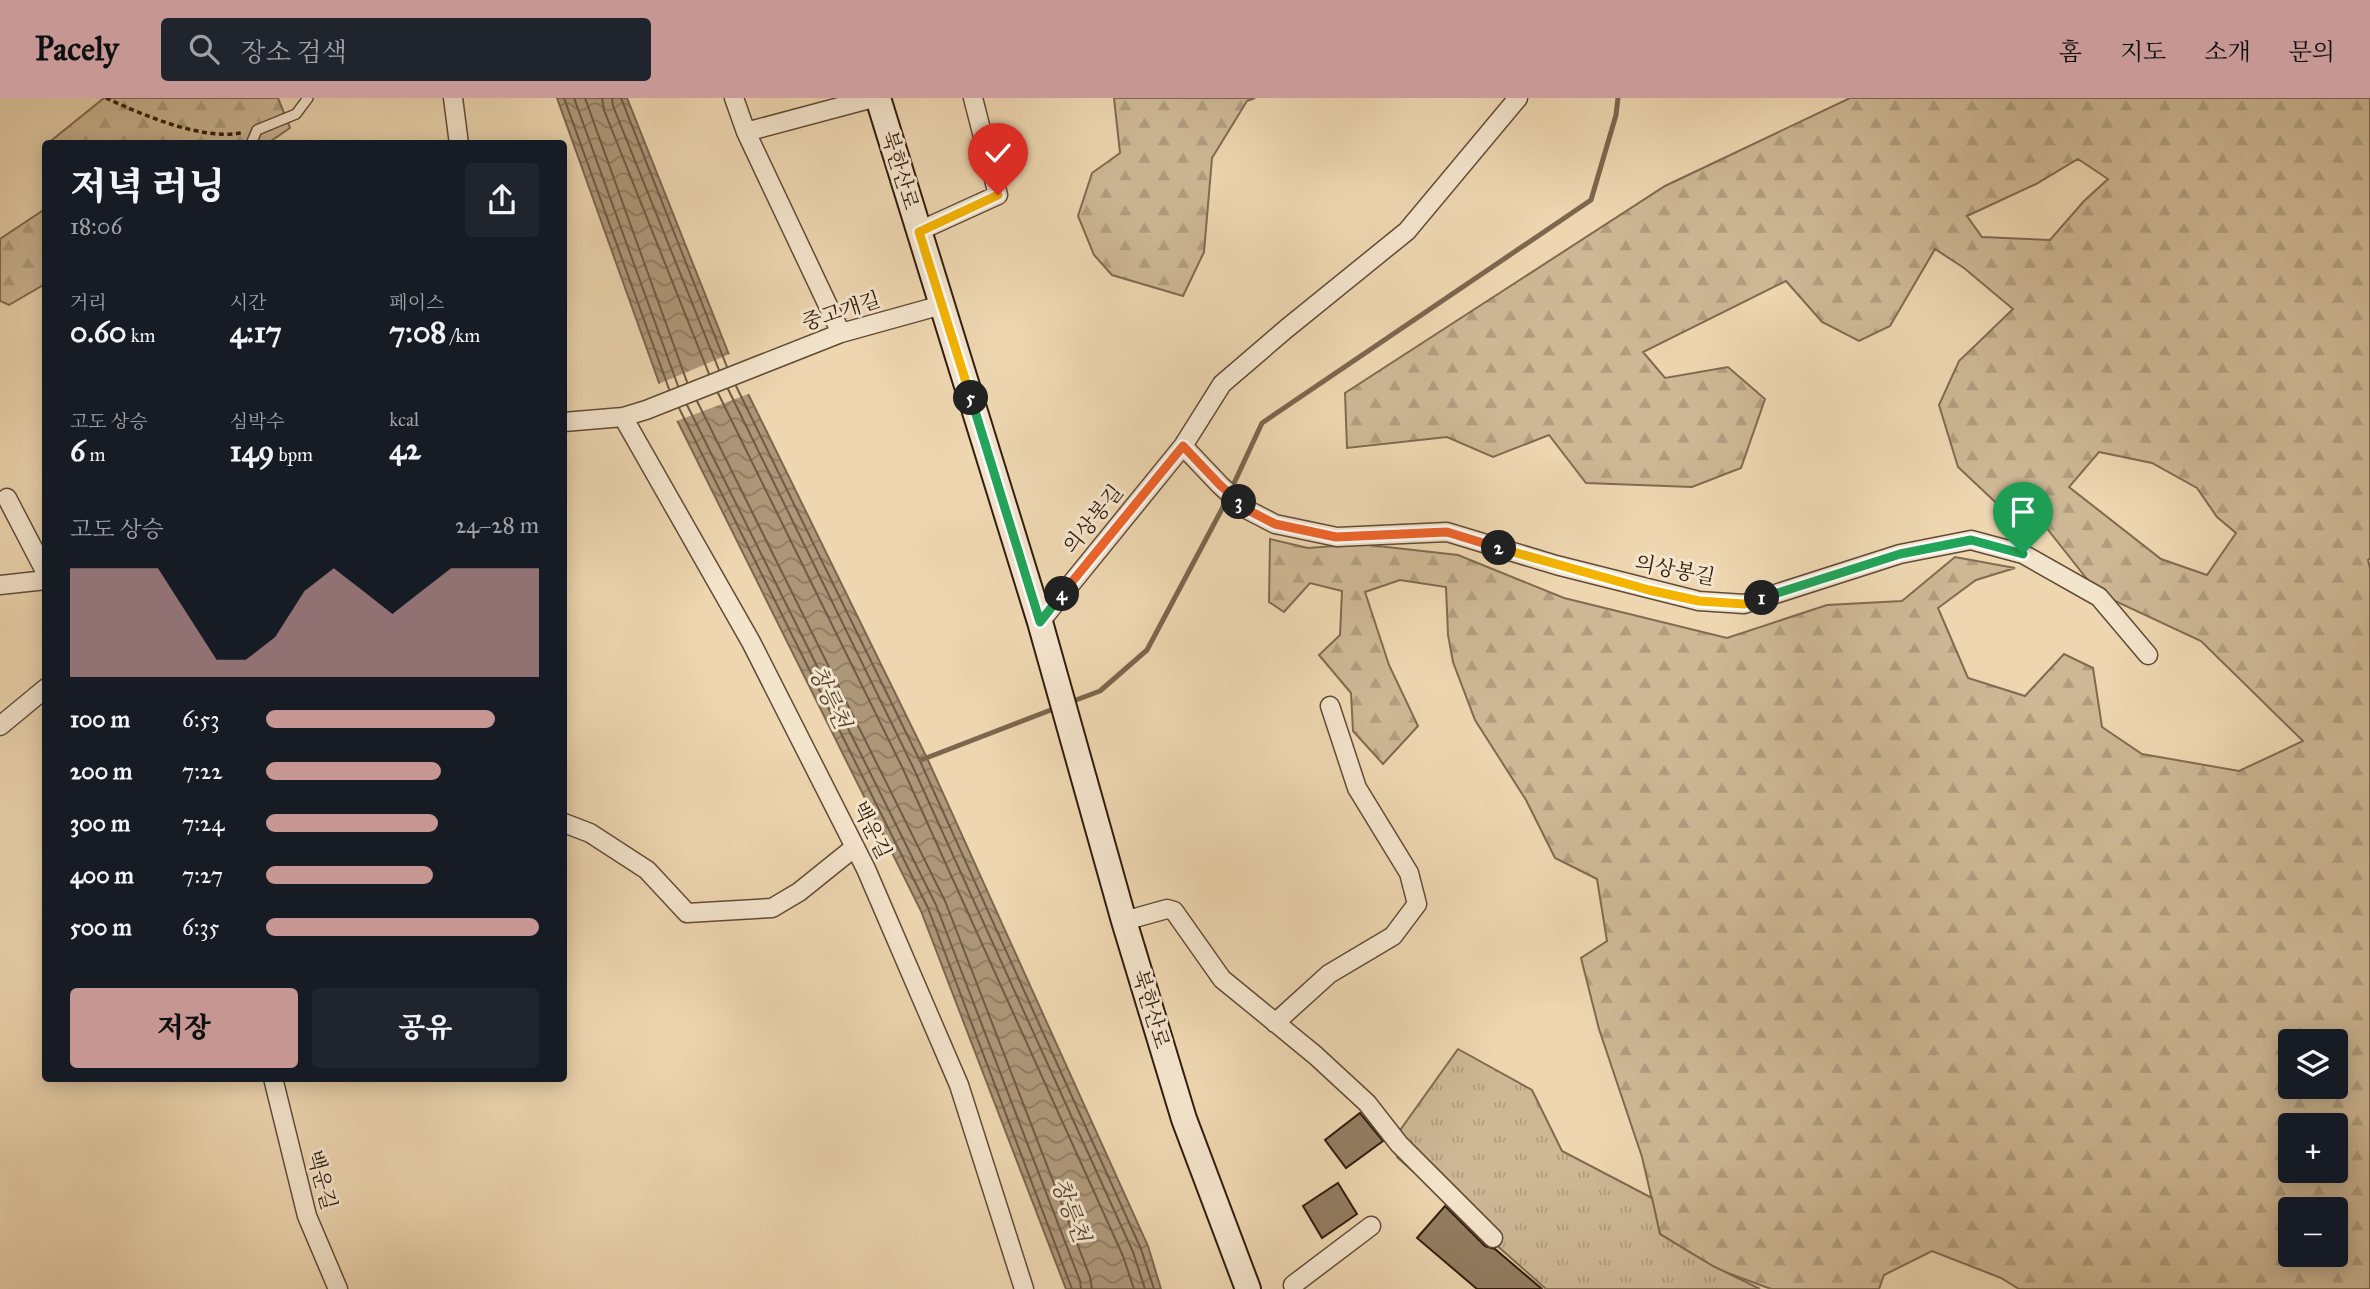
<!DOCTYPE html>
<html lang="ko">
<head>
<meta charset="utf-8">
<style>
	:root { --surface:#171b24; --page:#20242c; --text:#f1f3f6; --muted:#9ea1a6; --accent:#c59692 }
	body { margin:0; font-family:"IM FELL Great Primer","Noto Serif KR",serif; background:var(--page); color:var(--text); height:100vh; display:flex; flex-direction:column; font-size:26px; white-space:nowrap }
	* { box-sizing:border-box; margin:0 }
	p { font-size:23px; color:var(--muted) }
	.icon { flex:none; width:38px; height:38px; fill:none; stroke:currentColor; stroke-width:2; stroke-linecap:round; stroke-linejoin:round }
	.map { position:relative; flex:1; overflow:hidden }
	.details { position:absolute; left:42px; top:42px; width:525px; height:942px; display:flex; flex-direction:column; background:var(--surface); border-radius:7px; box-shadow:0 4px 18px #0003 }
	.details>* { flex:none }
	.controls { position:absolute; left:2278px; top:931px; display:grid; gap:14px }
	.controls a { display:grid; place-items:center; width:70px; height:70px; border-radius:7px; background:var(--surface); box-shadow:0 4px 18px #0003; font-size:35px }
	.pin { position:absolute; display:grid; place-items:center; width:60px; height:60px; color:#fff; margin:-72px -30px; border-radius:50% 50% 50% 0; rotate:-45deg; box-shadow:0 0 7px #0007 }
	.pin .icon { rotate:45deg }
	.km { position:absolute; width:35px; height:35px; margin:-18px; border-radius:50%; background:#222; color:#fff; font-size:19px; line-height:35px; text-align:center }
	.round { display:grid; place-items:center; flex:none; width:74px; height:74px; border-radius:7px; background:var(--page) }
	.summary { display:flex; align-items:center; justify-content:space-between; height:119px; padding:0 28px }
	h1 { font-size:38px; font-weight:800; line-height:52px }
	.figures { display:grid; grid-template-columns:repeat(3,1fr); gap:10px; height:119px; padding:7px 28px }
	.figures div { display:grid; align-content:center }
	.figures b { font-size:30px; font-weight:800 }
	.figures small { font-size:19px; font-weight:400 }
	.figures p { font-size:19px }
	.chart { height:196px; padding:14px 28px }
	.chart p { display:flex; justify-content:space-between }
	.chart svg { width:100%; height:126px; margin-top:7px; fill:var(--accent); opacity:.7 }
	.action { display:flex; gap:14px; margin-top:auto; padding:14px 28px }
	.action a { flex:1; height:80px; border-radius:7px; background:var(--accent); color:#111; font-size:28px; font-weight:800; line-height:80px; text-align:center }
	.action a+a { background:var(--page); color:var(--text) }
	ul { padding:0 28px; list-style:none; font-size:23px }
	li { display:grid; grid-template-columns:112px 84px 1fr; align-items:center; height:52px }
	li i { height:18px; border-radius:9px; background:var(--accent) }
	header { display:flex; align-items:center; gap:42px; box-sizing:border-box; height:98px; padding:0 35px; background:var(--accent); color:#111 }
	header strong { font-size:33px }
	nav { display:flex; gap:38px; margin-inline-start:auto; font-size:24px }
	.search { width:490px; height:63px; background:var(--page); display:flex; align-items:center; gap:18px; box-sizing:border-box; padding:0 24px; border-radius:7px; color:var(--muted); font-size:26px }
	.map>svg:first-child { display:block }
</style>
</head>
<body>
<header>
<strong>Pacely</strong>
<div class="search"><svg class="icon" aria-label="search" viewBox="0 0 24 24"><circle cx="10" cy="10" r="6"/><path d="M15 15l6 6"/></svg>장소 검색</div>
<nav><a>홈</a><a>지도</a><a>소개</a><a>문의</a></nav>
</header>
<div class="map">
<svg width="2370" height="1191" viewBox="0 0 2370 1191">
	<defs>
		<pattern id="forest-firs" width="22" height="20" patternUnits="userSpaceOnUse" patternTransform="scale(1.75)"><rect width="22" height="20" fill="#cdb794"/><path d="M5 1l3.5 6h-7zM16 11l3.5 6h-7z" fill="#b09d7e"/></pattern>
		<pattern id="park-tufts" width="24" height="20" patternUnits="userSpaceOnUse" patternTransform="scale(1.75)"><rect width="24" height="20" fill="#cdb794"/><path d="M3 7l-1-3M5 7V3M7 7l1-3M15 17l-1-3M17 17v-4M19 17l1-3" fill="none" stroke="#b09d7e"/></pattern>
		<pattern id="water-waves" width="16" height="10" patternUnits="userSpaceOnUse" patternTransform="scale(1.75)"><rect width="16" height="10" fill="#ad9779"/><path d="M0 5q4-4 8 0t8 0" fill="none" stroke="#8d7b62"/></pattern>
	</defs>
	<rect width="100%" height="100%" fill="#edd6b0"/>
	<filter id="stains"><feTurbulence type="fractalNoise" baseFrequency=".00286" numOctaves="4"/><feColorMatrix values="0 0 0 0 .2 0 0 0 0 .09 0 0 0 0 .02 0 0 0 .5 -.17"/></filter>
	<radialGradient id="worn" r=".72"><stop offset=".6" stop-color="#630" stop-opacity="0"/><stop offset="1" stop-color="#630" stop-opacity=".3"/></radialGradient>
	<path fill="url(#forest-firs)" stroke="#806a50" stroke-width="2" fill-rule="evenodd" d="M104,0H278L290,30L268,45L47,46Z
		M1114,0H1255L1247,3L1212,60L1204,154L1183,198L1112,177L1094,157L1078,118L1092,75L1120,55Z
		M1850,0H2370V460L2368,462L2370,470V1191H2019L2001,1180L1932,1153L1884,1177L1879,1191H1771L1717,1171L1660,1136L1642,1059L1599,931L1581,860L1607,843L1597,781L1555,760L1526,702L1475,622L1453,564L1448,537L1446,489L1400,482L1365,494L1389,567L1418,628L1383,666L1353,633L1351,595L1319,557L1340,537L1342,493L1310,485L1284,514L1269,504L1270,441L1308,450L1360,446L1458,457L1564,500L1727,540L1827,507L1902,503L1955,459L2015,470L1976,482L1938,510L1968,580L2025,598L2064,556L2093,570L2102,629L2142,656L2239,673L2303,643L2201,543L2098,495L2045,428L2008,416L1958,369L1939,307L1959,263L2013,211L1964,170L1935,151L1890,228L1859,243L1822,224L1786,183L1643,254L1665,280L1728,269L1765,301L1741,370L1692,389L1586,385L1549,337L1493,359L1447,339L1347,350L1345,295L1665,88ZM2078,61L2108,81L2084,103L2050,142L1982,139L1967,118L2036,86ZM2099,354L2152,365L2197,390L2217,419L2236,435L2207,477L2161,461L2069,389ZM2291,943H2336V989H2291ZM2291,1027H2336V1073H2291ZM2291,1111H2336V1157H2291Z
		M45,85V186L9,207L0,203V141L45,111Z"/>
	<path fill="url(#park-tufts)" stroke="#806a50" stroke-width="2" d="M1458,951L1532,992L1562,1053L1652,1100L1660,1136L1713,1168L1760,1191H1546L1397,1059L1401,1031Z"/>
	<path fill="url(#water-waves)" stroke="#7c664e" stroke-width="2" d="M557,0H627L730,259L927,660L1148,1148L1161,1191H1066L921,813L661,290Z"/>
	<path fill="#edd6b0" d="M732,255L751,295L674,324L656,287Z"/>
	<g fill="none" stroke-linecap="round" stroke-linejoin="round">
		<path stroke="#705a43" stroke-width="2" d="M564,0L669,291
			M574,0L678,288
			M585,0L687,284
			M602,0L604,12L709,276
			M612,0L613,8L719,272
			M621,0L727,269
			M736,288L920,663L1141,1151L1154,1191
			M728,291L912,667L1133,1154L1145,1191
			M718,295L903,671L1123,1158L1134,1191
			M697,303L945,803L1090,1179L1092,1191
			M687,307L936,807L1080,1183L1081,1191
			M679,310L928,810L1072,1191"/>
		<path stroke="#7c664e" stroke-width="5" d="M1068,605L1100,593L1147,552L1223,409L1262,325L1591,102L1616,17L1618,0
			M921,662L1056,610"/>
	</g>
	<path fill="#937d62" stroke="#321d0d" stroke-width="2" d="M1360,1015L1383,1043L1346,1070L1325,1042Z
		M1338,1085L1357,1116L1322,1140L1303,1108Z
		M1445,1108L1485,1148L1495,1151L1542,1191H1477L1417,1140Z"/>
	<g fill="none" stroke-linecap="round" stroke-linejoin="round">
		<g stroke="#614b36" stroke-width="12">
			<path id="lane" d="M251,46L257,32L296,16L308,0"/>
		</g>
		<g stroke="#614b36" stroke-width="21">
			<path id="street" d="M453,0L459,46
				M734,0L746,34L841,235
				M746,34L873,0
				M919,133L998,97L973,0
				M623,319L751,544L866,771L959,987L1024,1191
				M564,324L623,319L646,312L841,235L942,207
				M1183,348L1220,387L1246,411L1275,426L1337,439L1447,434L1556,467L1699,503L1744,506L1900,456L1971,442L2023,456L2099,499L2148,557
				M7,400L46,475
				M0,487L46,482
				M1040,524L1183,348L1222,286L1286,231L1407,133L1518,0
				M0,628L46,590
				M564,725L590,735L647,772L687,815L772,810L799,794L855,749
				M1124,823L1167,811L1174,813L1222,881L1315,957L1367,1005L1399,1046L1493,1140
				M1275,925L1329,876L1393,838L1417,806L1409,775L1357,690L1330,608
				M273,980L307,1118L338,1191
				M1293,1187L1371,1128"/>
		</g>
		<g stroke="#321d0d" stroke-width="28">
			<path id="secondary" d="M878,0L1040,524L1124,823L1184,1021L1248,1191"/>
		</g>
		<path stroke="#321d0d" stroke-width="3.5" stroke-dasharray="5 3.5" stroke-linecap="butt" d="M106,0C143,17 200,42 241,35"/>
		<use href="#lane" stroke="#f3e4cc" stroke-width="9"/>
		<use href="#street" stroke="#f3e4cc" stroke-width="18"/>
		<use href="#secondary" stroke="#f3e4cc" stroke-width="24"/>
	</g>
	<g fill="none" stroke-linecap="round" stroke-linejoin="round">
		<g stroke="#fff" stroke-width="14">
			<path id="split-1" d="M1762,500L1900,456L1971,442L2023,456"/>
		</g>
		<g stroke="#fff" stroke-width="14">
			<path id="split-2" d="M1499,450L1649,492L1699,503L1744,506L1762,500"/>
		</g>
		<g stroke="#fff" stroke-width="14">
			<path id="split-3" d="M1239,404L1246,411L1275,426L1336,439L1447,434L1499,450"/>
		</g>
		<g stroke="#fff" stroke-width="14">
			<path id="split-4" d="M1062,496L1183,348L1220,387L1239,404"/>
		</g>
		<g stroke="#fff" stroke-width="14">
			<path id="split-5" d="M971,300L1040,524L1062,496"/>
		</g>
		<g stroke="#fff" stroke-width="14">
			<path id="split-6" d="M971,300L919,134L998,97"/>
		</g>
		<use href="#split-1" stroke="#22a559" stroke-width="9"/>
		<use href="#split-2" stroke="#f5b400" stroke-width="9"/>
		<use href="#split-3" stroke="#f0652b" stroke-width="9"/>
		<use href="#split-4" stroke="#f0652b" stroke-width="9"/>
		<use href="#split-5" stroke="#22a559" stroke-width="9"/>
		<use href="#split-6" stroke="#f5b400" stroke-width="9"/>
	</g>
	<g text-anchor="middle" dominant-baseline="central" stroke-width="6" stroke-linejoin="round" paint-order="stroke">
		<g font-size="21" fill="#321d0d" stroke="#f3e4cc">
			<text transform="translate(900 72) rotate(73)">북한산로</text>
			<text transform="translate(841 213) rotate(-18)">중고개길</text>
			<text transform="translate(1093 421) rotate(-51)">의상봉길</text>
			<text transform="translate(1675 472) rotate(11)">의상봉길</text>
			<text transform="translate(872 732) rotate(64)">백운길</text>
			<text transform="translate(1151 911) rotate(73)">북한산로</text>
			<text transform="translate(322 1082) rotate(75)">백운길</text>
		</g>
		<g font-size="23" font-style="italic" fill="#5d4833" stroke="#f3e4cc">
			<text transform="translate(830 599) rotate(65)">창릉천</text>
			<text transform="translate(1071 1112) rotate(69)">창릉천</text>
		</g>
	</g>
	<rect width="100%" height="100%" filter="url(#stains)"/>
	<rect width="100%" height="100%" fill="url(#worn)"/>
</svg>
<div class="controls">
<a><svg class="icon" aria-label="layers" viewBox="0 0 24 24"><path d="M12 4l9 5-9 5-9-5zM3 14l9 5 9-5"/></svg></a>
<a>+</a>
<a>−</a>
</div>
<div class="pin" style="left:2023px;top:456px;background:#1e9e55"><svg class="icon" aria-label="arrive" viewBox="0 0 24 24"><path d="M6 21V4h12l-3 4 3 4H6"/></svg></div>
<div class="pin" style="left:998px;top:97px;background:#d93025"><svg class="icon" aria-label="check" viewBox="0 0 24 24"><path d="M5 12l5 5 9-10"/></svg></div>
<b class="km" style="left:1762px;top:500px">1</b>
<b class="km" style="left:1499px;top:450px">2</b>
<b class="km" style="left:1239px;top:404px">3</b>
<b class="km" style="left:1062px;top:496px">4</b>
<b class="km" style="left:971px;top:300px">5</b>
<section class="details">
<div class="summary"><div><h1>저녁 러닝</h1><p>18:06</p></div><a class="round"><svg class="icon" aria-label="share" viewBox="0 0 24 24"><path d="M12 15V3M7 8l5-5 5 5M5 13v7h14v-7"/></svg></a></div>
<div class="figures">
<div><p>거리</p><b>0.60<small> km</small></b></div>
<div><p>시간</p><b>4:17</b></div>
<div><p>페이스</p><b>7:08<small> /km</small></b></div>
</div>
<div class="figures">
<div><p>고도 상승</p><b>6<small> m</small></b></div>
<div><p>심박수</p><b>149<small> bpm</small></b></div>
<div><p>kcal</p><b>42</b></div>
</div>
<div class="chart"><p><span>고도 상승</span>24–28 m</p>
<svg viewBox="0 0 160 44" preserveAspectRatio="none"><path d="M0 44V6L10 6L20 6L30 6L40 22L50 38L60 38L70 30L80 14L90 6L100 14L110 22L120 14L130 6L140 6L150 6L160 6V44z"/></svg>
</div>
<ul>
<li><b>100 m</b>6:53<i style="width:84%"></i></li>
<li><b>200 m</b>7:22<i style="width:64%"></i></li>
<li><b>300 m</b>7:24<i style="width:63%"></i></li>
<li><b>400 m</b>7:27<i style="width:61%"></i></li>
<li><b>500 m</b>6:35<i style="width:100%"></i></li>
</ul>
<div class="action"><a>저장</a><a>공유</a></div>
</section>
</div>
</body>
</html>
